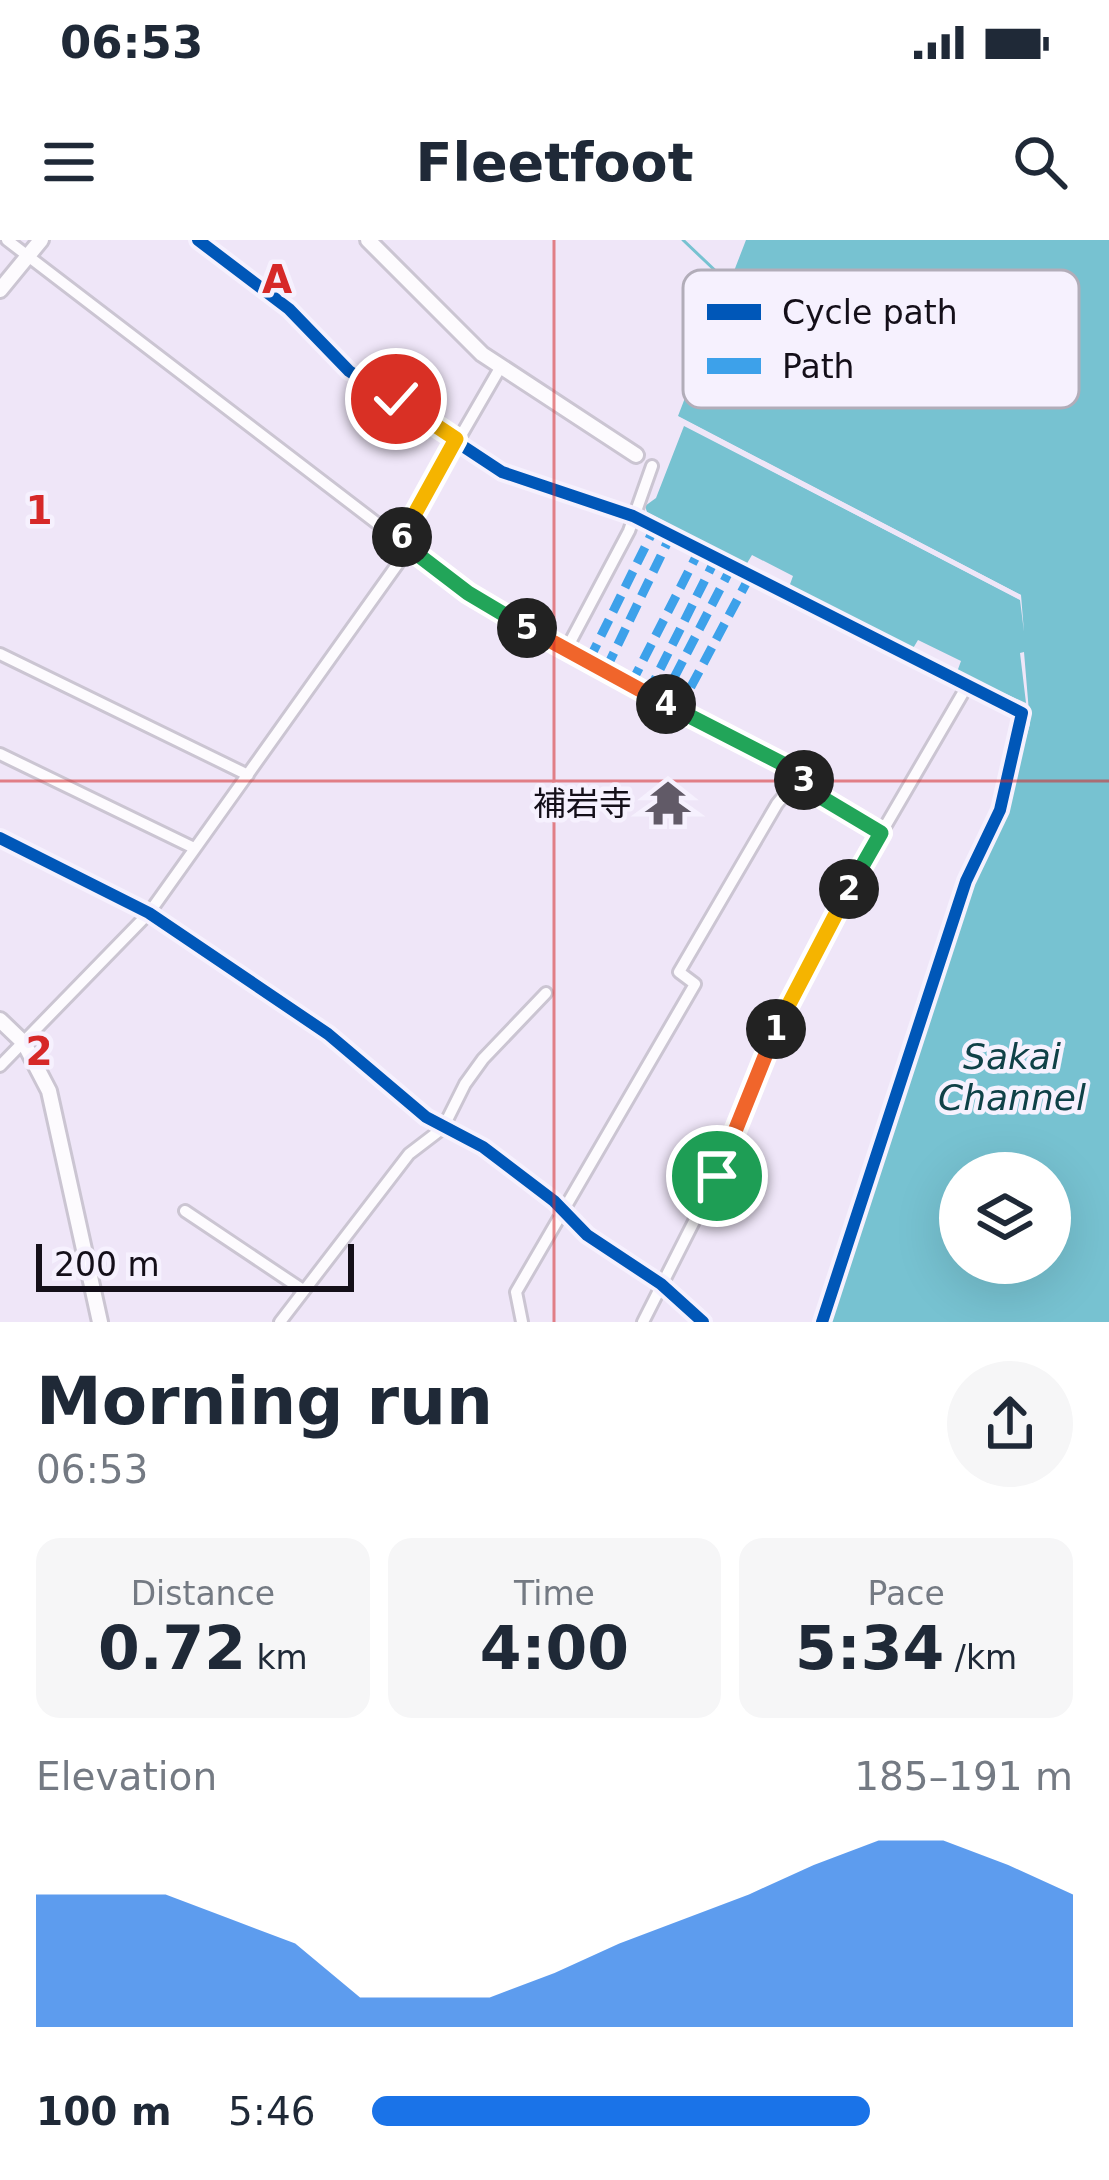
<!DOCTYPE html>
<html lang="en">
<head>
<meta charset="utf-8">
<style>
	:root { --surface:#fff; --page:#f6f6f7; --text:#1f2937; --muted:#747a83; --accent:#1a73e8 }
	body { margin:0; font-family:"DejaVu Sans","Noto Sans JP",sans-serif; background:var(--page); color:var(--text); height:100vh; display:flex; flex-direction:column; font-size:45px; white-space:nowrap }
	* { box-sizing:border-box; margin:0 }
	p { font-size:39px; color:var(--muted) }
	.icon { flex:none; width:66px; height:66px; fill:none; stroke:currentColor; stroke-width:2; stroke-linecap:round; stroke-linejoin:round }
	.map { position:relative; height:1082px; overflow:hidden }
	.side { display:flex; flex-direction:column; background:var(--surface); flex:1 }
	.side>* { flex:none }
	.fabs { position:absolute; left:939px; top:912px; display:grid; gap:24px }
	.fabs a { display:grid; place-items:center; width:132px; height:132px; border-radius:50%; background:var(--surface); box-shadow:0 12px 48px #0002; font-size:60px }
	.scale { position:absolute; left:36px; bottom:30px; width:318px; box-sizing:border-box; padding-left:12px; border:6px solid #140f19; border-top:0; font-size:33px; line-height:42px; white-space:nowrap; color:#140f19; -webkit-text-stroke:9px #f6f1fe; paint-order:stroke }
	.pin { position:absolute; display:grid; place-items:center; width:102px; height:102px; color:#fff; margin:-51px; border:6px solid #fff; border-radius:50%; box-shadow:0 3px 12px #0007 }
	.km { position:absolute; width:60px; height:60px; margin:-30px; border-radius:50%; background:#222; color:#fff; font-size:33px; line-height:60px; text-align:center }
	.round { display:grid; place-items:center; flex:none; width:126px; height:126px; border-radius:63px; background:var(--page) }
	.overview { display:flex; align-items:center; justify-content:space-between; height:204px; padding:0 36px }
	h1 { font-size:66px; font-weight:800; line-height:90px }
	.stats { display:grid; grid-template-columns:repeat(3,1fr); gap:18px; height:204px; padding:12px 36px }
	.stats div { display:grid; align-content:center; border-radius:24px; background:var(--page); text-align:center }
	.stats b { font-size:60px; font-weight:800 }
	.stats small { font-size:33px; font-weight:400 }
	.stats p { font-size:33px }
	.chart { height:336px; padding:24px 36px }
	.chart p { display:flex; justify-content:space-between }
	.chart svg { width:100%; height:216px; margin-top:12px; fill:var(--accent); opacity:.7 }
	ul { padding:0 36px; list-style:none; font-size:39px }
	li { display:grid; grid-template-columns:192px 144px 1fr; align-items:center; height:90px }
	li i { height:30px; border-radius:15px; background:var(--accent) }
	.status { display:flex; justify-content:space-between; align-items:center; height:84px; padding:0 60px; background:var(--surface); direction:ltr }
	.status svg { height:33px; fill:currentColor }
	header { display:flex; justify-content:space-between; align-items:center; height:156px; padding:0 36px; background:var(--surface); font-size:54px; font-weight:800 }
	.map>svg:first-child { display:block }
</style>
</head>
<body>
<div class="status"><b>06:53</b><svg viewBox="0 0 49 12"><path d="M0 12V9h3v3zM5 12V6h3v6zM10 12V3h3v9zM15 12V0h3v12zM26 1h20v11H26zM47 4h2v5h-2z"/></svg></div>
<header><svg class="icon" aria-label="menu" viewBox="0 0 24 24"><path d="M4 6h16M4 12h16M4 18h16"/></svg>Fleetfoot<svg class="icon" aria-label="search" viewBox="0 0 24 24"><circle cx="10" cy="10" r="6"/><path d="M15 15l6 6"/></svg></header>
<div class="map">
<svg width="1109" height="1082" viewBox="0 0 1109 1082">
	<rect width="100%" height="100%" fill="#efe6f8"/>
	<path fill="#77c2d1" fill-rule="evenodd" d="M746,0H1109V1082H829L896,871L920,811L957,683L1004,575L1030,484L1024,412L1020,413L1026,463L957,432L961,421L918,400L912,410L789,347L793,336L752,315L746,325L647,272L645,266L656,258L684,186L1021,360V355L678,176ZM960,933H1050V1023H960Z"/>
	<path fill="#efe6f8" d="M677,176L1021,355L1024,392L1020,360L676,181Z"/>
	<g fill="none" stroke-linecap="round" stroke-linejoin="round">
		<path stroke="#77c2d1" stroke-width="3" d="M683,0L722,37"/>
		<g stroke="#cbc5d2" stroke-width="16">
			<path id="minor" d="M7,0L468,353L505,377L708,488L783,524L824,558L882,593
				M198,0L289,69L349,131L502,232L633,276L1022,473L1000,570L966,641L822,1082
				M400,301L500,128
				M567,408L629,291L652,226
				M0,414L248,535
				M0,514L194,608
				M0,598L149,673L328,794L426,877L483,907L554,961L587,995L661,1044L703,1082
				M0,826L149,673L409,308
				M185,971L303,1050
				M280,1082L409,914L443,888L465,844L483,819L546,753
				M522,1082L516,1052L695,744L679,732L777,564L800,536
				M643,1082L717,936L775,791L830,681L967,446"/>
		</g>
		<g stroke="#cbc5d2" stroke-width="20">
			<path id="tertiary" d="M368,0L482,114L636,215
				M0,50L41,0
				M0,780L24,803L49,851L100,1082"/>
		</g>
		<use href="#minor" stroke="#fdfbfe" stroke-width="10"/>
		<use href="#tertiary" stroke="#fdfbfe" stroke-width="14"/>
		<path stroke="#3da1ea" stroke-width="9" stroke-dasharray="18 9" stroke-linecap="butt" d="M589,420L655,287
			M606,429L671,295
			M631,444L700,309
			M648,453L716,318
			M662,461L732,326
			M678,471L750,336"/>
		<g stroke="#f6f1fe" stroke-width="20">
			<path id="cycleway" d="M198,0L289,69L349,131L502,232L633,276L1022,473L1000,570L966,641L822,1082
				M0,598L149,673L328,794L426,877L483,907L554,961L587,995L661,1044L703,1082"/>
		</g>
		<use href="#cycleway" stroke="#0057b8" stroke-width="12"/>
	</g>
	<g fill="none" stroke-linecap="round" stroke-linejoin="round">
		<g stroke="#fff" stroke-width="24">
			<path id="split-1" d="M717,936L776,789"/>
		</g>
		<g stroke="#fff" stroke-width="24">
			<path id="split-2" d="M776,789L849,649"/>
		</g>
		<g stroke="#fff" stroke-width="24">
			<path id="split-3" d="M804,540L824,559L881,593L849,649"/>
		</g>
		<g stroke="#fff" stroke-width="24">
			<path id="split-4" d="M666,464L783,524L804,540"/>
		</g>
		<g stroke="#fff" stroke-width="24">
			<path id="split-5" d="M527,388L666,464"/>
		</g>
		<g stroke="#fff" stroke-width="24">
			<path id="split-6" d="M402,297L400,301L468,353L527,388"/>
		</g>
		<g stroke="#fff" stroke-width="24">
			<path id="split-7" d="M396,159L456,199L402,297"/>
		</g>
		<use href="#split-1" stroke="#f0652b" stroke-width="15"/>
		<use href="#split-2" stroke="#f5b400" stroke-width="15"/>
		<use href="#split-3" stroke="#22a559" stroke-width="15"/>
		<use href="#split-4" stroke="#22a559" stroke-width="15"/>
		<use href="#split-5" stroke="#f0652b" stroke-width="15"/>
		<use href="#split-6" stroke="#22a559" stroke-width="15"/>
		<use href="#split-7" stroke="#f5b400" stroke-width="15"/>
	</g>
	<path fill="none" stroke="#d62828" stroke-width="3" stroke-opacity="0.55" d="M554,0V1082M0,541H1109"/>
	<defs>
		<g id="temple-bare" transform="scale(3.6)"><path d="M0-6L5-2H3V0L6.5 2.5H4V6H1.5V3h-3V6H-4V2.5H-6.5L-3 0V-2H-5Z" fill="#615a67" stroke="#f6f1fe" stroke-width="2.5" paint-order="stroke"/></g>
	</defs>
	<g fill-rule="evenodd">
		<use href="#temple-bare" x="668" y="563"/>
	</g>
	<g text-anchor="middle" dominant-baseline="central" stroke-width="9" stroke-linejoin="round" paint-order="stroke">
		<g font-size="33" fill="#140f19" stroke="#f6f1fe" text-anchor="end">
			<text x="632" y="563">補岩寺</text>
		</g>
		<g font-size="36" font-style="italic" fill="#0f4147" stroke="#f6f1fe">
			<text x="1012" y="816">Sakai<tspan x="1012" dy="41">Channel</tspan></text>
		</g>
	</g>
	<rect x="683" y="30" width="396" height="138" rx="18" fill="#f6f1fe" stroke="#b2adb9" stroke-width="3"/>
	<rect x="707" y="64" width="54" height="16" fill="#0057b8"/>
	<rect x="707" y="118" width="54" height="16" fill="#3da1ea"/>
	<g font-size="33" fill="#140f19">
		<text x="782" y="84">Cycle path</text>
		<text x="782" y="138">Path</text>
	</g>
	<g font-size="39" text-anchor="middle" font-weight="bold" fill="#d62828" stroke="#f6f1fe" stroke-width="9" stroke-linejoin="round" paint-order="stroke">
		<text x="277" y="53">A</text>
		<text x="39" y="284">1</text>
		<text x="39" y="825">2</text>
	</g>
</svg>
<div class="fabs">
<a><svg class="icon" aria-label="layers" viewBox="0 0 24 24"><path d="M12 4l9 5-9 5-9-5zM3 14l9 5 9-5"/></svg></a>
</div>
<div class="scale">200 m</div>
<div class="pin" style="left:717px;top:936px;background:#1e9e55"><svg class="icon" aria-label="arrive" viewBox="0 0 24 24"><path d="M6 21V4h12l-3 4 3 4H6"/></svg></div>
<div class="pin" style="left:396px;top:159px;background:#d93025"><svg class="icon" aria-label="check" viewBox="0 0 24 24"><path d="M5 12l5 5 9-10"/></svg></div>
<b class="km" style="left:776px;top:789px">1</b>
<b class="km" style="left:849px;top:649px">2</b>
<b class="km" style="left:804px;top:540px">3</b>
<b class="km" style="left:666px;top:464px">4</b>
<b class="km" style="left:527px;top:388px">5</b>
<b class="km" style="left:402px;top:297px">6</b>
</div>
<section class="side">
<div class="overview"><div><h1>Morning run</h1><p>06:53</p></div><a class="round"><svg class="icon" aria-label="share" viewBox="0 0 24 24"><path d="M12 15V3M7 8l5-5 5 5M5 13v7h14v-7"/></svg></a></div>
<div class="stats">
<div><p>Distance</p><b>0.72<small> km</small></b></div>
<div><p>Time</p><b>4:00</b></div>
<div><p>Pace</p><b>5:34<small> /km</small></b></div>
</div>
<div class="chart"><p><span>Elevation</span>185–191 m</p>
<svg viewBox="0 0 160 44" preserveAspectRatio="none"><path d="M0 44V17L10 17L20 17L30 22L40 27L50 38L60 38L70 38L80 33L90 27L100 22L110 17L120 11L130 6L140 6L150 11L160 17V44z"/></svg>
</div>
<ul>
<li><b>100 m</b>5:46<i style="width:71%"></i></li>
</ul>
</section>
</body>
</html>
